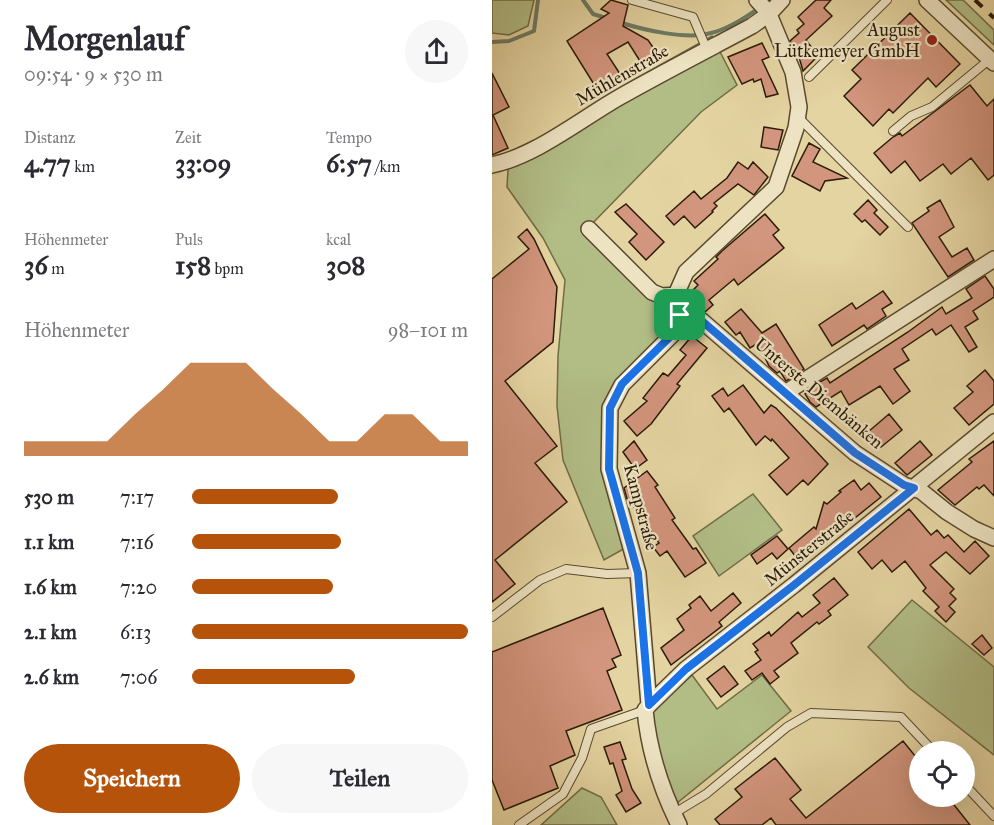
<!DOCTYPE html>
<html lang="de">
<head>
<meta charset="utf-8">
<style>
	:root { --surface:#fff; --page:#f7f7f7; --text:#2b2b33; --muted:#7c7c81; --accent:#b45309 }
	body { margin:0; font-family:"IM FELL Great Primer",serif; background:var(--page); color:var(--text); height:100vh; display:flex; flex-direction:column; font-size:22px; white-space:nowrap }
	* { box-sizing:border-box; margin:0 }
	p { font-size:20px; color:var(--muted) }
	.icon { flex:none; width:33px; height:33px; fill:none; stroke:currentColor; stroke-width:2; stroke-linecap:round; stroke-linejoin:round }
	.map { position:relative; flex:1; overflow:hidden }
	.side { display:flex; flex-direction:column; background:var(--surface); width:492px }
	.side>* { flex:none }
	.buttons { position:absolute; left:417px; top:741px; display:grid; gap:12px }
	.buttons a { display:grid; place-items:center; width:66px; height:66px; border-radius:50%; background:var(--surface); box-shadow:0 6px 24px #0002; font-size:30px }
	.pin { position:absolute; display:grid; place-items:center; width:51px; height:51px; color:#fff; margin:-26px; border-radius:12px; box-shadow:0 3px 9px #0006 }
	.round { display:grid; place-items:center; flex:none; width:63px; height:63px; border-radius:32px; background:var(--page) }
	.head { display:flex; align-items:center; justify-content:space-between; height:102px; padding:0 24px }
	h1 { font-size:33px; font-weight:700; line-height:45px }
	.stats { display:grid; grid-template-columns:repeat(3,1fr); gap:9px; height:102px; padding:6px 24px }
	.stats div { display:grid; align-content:center }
	.stats b { font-size:26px; font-weight:700 }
	.stats small { font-size:16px; font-weight:400 }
	.stats p { font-size:16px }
	.chart { height:168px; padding:12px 24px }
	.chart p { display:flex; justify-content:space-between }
	.chart svg { width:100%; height:108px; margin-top:6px; fill:var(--accent); opacity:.7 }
	.primary-button { display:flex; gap:12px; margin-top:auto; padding:12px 24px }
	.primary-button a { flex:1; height:69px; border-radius:36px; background:var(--accent); color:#fff; font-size:24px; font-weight:700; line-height:69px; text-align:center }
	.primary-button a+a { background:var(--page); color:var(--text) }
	ul { padding:0 24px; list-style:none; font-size:20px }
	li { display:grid; grid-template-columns:96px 72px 1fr; align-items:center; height:45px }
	li i { height:15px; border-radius:8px; background:var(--accent) }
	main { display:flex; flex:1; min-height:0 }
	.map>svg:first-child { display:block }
</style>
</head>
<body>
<main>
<section class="side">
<div class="head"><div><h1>Morgenlauf</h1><p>09:54 · 9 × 530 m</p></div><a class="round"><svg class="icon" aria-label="share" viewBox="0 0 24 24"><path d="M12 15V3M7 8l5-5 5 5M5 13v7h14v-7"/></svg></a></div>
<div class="stats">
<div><p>Distanz</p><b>4.77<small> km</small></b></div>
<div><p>Zeit</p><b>33:09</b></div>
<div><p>Tempo</p><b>6:57<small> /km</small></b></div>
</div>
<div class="stats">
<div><p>Höhenmeter</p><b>36<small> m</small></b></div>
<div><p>Puls</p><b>158<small> bpm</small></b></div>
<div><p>kcal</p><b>308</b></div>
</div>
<div class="chart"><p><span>Höhenmeter</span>98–101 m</p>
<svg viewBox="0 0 160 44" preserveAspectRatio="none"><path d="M0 44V38L10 38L20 38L30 38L40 27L50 17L60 6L70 6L80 6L90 17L100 27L110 38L120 38L130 27L140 27L150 38L160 38V44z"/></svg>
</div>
<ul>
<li><b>530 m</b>7:17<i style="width:53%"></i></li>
<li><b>1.1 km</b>7:16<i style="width:54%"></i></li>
<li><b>1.6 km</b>7:20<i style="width:51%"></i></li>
<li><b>2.1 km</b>6:13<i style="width:100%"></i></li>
<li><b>2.6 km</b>7:06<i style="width:59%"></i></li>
</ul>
<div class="primary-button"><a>Speichern</a><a>Teilen</a></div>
</section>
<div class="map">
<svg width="502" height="825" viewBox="0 0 502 825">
	<rect width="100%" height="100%" fill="#e4d4a1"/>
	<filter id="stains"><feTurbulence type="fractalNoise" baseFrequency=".00333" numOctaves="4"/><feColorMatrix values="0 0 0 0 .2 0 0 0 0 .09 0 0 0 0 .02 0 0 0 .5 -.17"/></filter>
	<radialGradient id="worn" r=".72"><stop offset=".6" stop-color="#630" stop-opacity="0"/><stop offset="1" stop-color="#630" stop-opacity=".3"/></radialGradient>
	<path fill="#b2bd86" stroke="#6f6c46" stroke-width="1.5" d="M0,0H42L36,26L17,35L0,33Z
		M454,0H471L502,30V45Z
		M220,36L245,85L209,112L95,229L183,318L176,336L113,410L135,547L112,560L71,460L65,406L66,356L73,280L51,238L15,187L17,152L42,140L47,142L138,82Z
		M261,494L290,530L227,576L201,536Z
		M420,600L502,667V755L417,688L376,647Z
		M200,675L225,709L270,675L299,711L185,803L162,743L160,711Z
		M90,788L109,797L125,825H49Z"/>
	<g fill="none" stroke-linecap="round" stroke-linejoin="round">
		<path stroke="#6c7a63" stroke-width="4" d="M91,0L101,14L114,18
			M127,22C151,30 195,40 219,33C236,29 253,18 268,7
			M0,42L17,41L42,31L46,0"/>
	</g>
	<path fill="#d2957d" stroke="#2c1b07" stroke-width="1.5" d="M119,0L136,5L131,26L156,40L169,59L153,69L136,42L115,54L132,80L108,94L75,41L117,13L109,9Z
		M324,0H339L332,8L340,16L314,40L326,56L311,71L307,57L298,41L307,33L305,30L312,24L306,17Z
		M418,13L468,64L444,87L436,78L401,113L397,109L381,126L352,96L369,79L360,70Z
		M270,43L277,57L270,60L286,94L274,97L269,79L262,82L261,79L250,84L236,57Z
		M0,73L17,107L1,115L16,148L0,155Z
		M478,85L495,106L502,99V175L496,180L479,158L459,174L451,164L428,181L413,161L399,173L382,153L401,137L408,133L410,136Z
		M272,127L291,130L286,150L269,147Z
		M317,143L328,149L321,162L355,178L333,181L328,191L300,176Z
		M246,162L256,169L261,162L276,177L262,195L246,184L222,203L225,206L220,211L221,212L203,228L192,216L182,225L174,216L202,191L209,199L235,178Z
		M376,200L385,210L382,213L396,227L388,235L373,220L370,222L362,214Z
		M448,200L462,227L447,237L460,257L475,248L482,260L456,277L420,223L437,211L435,208Z
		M134,204L172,242L154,260L137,242L145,234L123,212Z
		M273,214L287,230L281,235L292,248L246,285L242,279L217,300L221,305L213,312L210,311L196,295L206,285L202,281L226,259L224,257L230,251Z
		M35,229L42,239L65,287L61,342L13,381L65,446L43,463L75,502L3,560L23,584L0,602V279L37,249L26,237Z
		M493,276L502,289V297L481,311L486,319L473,327L485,347L477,352L459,325L444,335L440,329L410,349L417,360L402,369L418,391L401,404L388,386L357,405L349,391L324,407L318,402L313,394L326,383L335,378L338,383L416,332L450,307L454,314L480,298L474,289Z
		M391,291L400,303L390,309L394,316L375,329L372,325L340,346L327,325L360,303L364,309Z
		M249,309L270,333L284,324L312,369L294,381L288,371L285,373L277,366L266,343L258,348L248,332L244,335L233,322Z
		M200,336L215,348L185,384L188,386L159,424L145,436L132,421L155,401L151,398L171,373L176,376L194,355L188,350Z
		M493,370L502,381V404L477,425L462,408L481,392L475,386Z
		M251,385L272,413L279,405L284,408L336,464L316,485L311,480L295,495L277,475L297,458L280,439L279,441L273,436L264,445L237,408L232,412L220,396L231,388L236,396Z
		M397,414L410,430L389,447L376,432Z
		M142,441L155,460L143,469L131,452Z
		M428,441L440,455L415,475L403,463Z
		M502,441V496L492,485L487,489L485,487L463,505L446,490L480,462L477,459Z
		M155,471L166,485L163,487L183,518L180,520L201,549L204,548L214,563L193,577L175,551L168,556L161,547L167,543L140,504L137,506L132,488Z
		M362,480L369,490L377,483L389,497L308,562L297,548L322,527L324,529L332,502L335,504L349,492L347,491Z
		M417,509L439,535L445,530L452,538L456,535L472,552L483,541L497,556L478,574L454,552L438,565L462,589L458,593L464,599L457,606L463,612L454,622L443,611L447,607L431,591L434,588L413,561L400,572L390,560L380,569L366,552Z
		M285,536L296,549L285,559L280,553L265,564L259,555Z
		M342,578L356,595L336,611L339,615L327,624L325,622L299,643L306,653L282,671L287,677L278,684L270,673L260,680L253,671L269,660L263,652L266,650L261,644L277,632L279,636L306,612L310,617L328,603L321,595Z
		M241,593L249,603L227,622L230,626L179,665L169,648L192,630L185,619L199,608L197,605L208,596L219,611Z
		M111,608L129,655L120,659L124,667L115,671L130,710L74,731L83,755L58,766L66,788L12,810L0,780V652Z
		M490,635L500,648L492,655L480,644Z
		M232,666L246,684L229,697L215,679Z
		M411,741L428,762V796H455L478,825H284L279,818L270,825H228L223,819L250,797L243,789L283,758L309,790L298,799L314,818Z
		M128,742L134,759L130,760L140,789L149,803L134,812L124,795L130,791L121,763L118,764L112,747Z"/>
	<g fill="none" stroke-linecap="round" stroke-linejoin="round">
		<g stroke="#5a492e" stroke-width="10">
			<path id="service" d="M140,0L201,17L215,50
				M317,77L395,0
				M306,117L416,227
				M401,131L419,116L440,107L498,59
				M0,617L48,580L74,569L115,574L146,573
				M472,784L502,816
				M181,814L214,794L295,727L319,713L409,717L442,752
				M27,825L71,794L90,758L99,729L153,710"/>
		</g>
		<g stroke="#5a492e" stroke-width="18">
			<path id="minor" d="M435,0L502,63
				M0,165C43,156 88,120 126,98C170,73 215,50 260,26L277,14L290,0
				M97,229L160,292L170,296L186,295
				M188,315L210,321L363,453L412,485L429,491L455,512L482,529L502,538
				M293,393L502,259
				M157,705L194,669L302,585L502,422
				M187,825C168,787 157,752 153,710L157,705L146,573L117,469L118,408L130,385L182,333L188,315L186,290L194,272L284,187L304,128L307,107L301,72L276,12L265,0"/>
		</g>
		<use href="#service" stroke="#ede3c2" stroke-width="8"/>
		<use href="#minor" stroke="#ede3c2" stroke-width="15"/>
		<path stroke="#2c1b07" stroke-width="4" stroke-dasharray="10 10" stroke-linecap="butt" d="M483,0L502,18"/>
	</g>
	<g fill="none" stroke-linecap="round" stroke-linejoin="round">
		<g stroke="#fff" stroke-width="12">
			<path id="route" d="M188,315L210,321L363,453L412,485L422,488L302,585L194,669L157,705L146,573L117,469L118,408L130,384L182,333Z"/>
		</g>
		<use href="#route" stroke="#1a73e8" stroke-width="8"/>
	</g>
	<circle fill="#8f2418" stroke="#ede3c2" stroke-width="2" cx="440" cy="40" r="6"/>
	<g text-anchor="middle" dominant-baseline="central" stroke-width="4.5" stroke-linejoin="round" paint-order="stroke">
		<g font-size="18" fill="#2c1b07" stroke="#ede3c2" text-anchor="end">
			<text x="428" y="30">August<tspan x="428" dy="21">Lütkemeyer GmbH</tspan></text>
		</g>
		<g font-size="18" fill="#2c1b07" stroke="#ede3c2">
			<text transform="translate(130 75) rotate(-30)">Mühlenstraße</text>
			<text transform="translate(327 393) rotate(40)">Unterste Diembänken</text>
			<text transform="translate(149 507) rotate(75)">Kampstraße</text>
			<text transform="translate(317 548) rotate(-39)">Münsterstraße</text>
		</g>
	</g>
	<rect width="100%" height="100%" filter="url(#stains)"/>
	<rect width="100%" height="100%" fill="url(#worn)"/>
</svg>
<div class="buttons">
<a><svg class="icon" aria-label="locate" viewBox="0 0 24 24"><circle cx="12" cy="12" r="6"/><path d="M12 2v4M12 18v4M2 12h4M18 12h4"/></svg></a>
</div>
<div class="pin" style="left:188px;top:315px;background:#1e9e55"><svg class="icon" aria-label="arrive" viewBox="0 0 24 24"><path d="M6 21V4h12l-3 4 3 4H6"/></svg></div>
</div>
</main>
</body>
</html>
